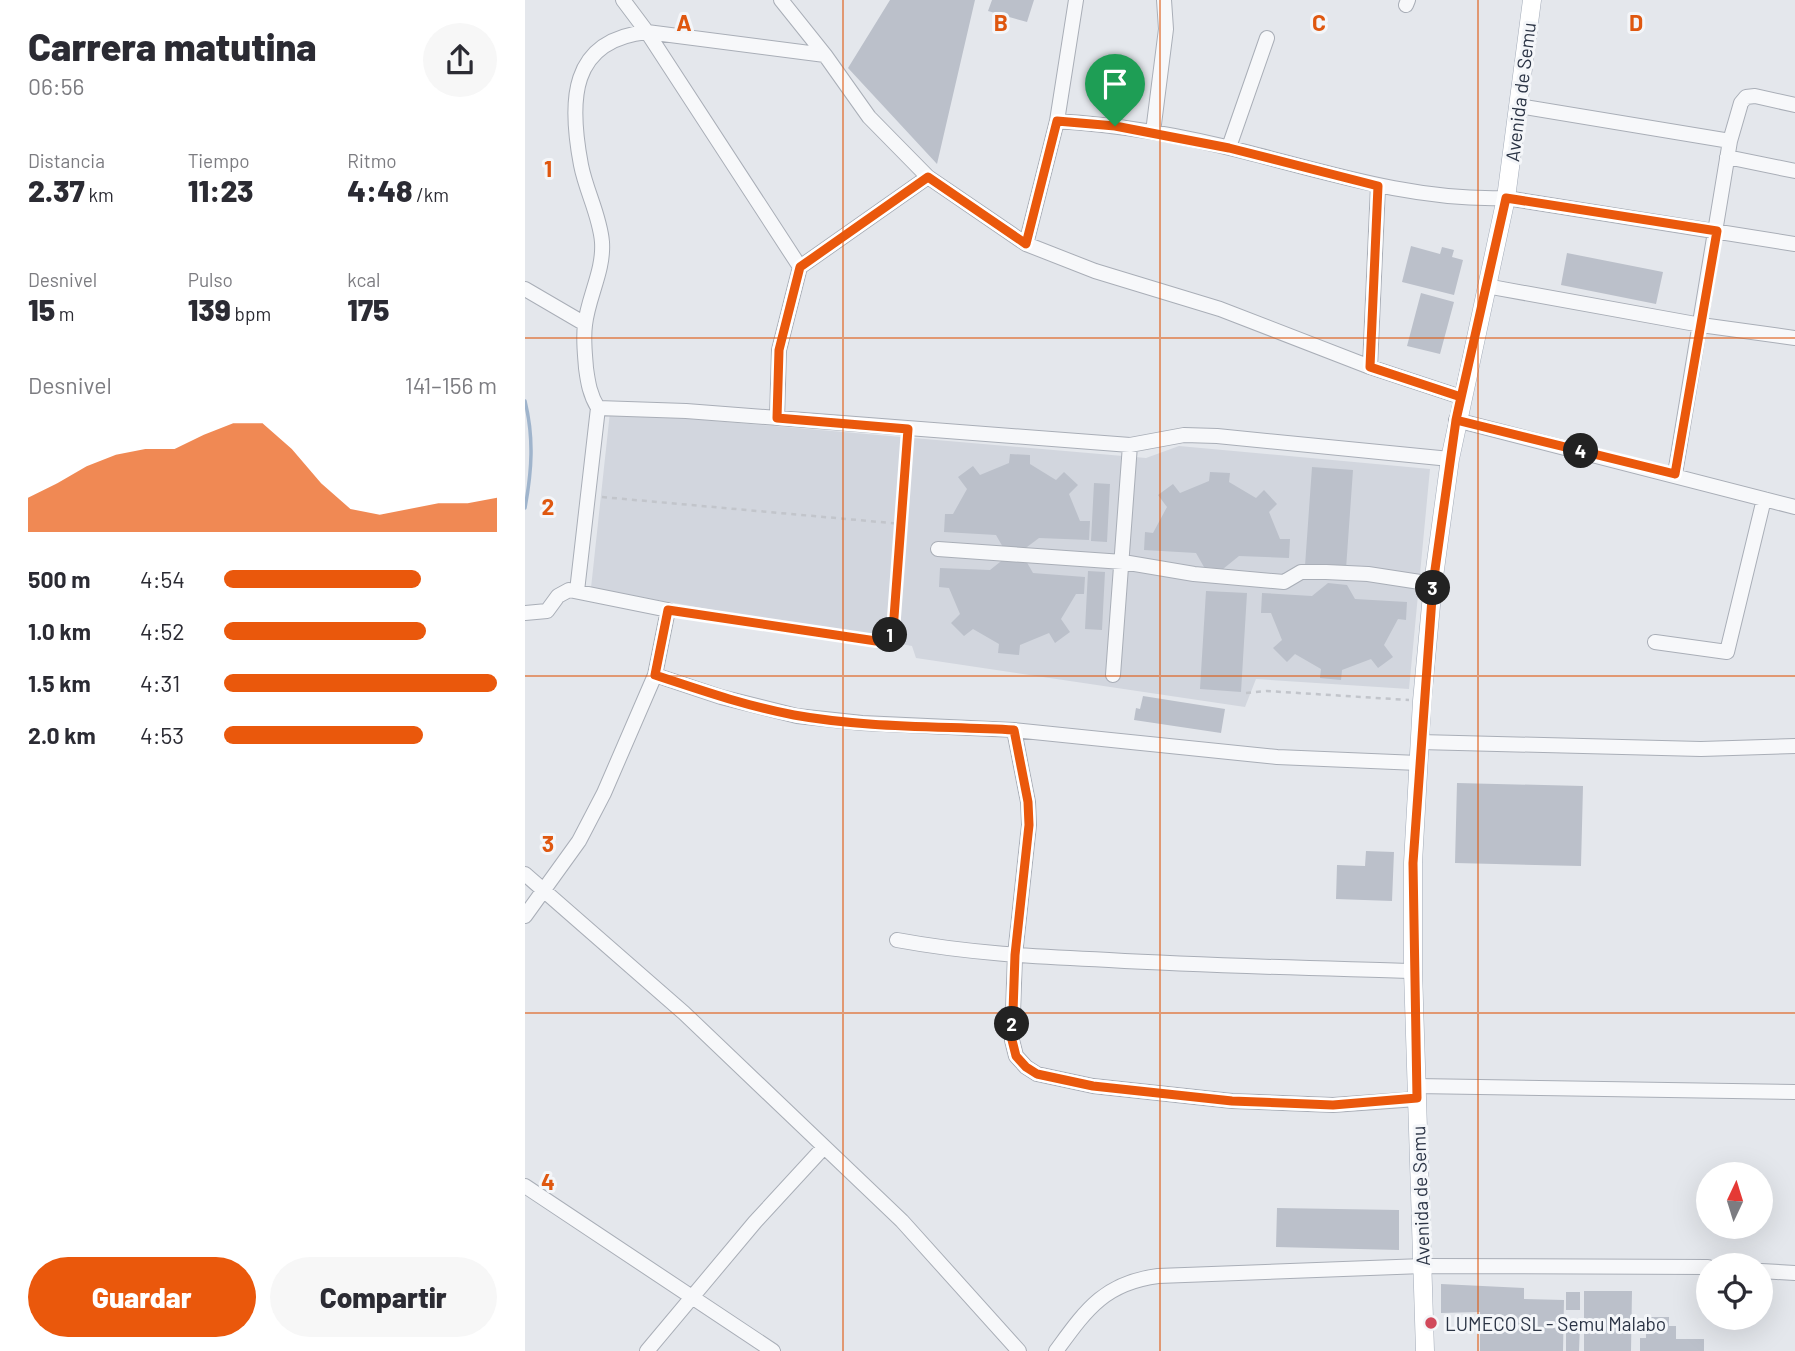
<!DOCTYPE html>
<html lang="es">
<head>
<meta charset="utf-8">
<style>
	:root { --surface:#fff; --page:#f7f7f7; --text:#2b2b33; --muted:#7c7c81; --accent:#ea580c }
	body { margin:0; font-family:Barlow,sans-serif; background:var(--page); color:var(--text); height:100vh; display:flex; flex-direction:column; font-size:26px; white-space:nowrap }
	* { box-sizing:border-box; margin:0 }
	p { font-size:23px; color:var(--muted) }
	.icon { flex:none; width:38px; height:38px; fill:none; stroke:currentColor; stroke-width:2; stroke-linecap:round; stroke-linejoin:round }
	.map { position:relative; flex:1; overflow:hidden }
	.drawer { display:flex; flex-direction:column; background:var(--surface); width:525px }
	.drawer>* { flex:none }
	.needle { width:46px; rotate:4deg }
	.fabs { position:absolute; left:1171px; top:1162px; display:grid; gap:14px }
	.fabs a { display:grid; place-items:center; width:77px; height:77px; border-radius:50%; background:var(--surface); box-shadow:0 7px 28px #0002; font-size:35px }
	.pin { position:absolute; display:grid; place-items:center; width:60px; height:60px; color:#fff; margin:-72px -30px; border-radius:50% 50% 50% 0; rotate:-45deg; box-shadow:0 0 7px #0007 }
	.pin .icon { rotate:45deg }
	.km { position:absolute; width:35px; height:35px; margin:-18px; border-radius:50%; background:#222; color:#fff; font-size:19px; line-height:35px; text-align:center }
	.round { display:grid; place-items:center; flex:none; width:74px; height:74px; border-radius:37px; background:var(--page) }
	.summary { display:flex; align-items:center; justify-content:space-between; height:119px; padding:0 28px }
	h1 { font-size:38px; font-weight:800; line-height:52px }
	.metrics { display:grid; grid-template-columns:repeat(3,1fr); gap:10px; height:119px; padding:7px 28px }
	.metrics div { display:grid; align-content:center }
	.metrics b { font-size:30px; font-weight:800 }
	.metrics small { font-size:19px; font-weight:400 }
	.metrics p { font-size:19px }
	.chart { height:196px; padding:14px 28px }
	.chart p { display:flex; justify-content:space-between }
	.chart svg { width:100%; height:126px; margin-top:7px; fill:var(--accent); opacity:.7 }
	.button { display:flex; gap:14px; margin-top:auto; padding:14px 28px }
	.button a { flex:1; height:80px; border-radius:42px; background:var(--accent); color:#fff; font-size:28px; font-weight:800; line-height:80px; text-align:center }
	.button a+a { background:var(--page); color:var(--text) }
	ul { padding:0 28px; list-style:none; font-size:23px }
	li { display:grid; grid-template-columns:112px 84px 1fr; align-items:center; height:52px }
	li i { height:18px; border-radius:9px; background:var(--accent) }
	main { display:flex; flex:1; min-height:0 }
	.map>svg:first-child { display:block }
</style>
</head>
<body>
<main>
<section class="drawer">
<div class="summary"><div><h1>Carrera matutina</h1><p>06:56</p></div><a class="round"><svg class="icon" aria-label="share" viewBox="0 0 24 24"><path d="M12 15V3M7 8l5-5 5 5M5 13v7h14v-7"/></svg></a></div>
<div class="metrics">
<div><p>Distancia</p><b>2.37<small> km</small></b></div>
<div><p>Tiempo</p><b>11:23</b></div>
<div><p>Ritmo</p><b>4:48<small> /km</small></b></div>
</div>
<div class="metrics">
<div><p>Desnivel</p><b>15<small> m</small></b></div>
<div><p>Pulso</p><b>139<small> bpm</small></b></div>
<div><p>kcal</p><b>175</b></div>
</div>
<div class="chart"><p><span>Desnivel</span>141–156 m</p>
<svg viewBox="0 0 160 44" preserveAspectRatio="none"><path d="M0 44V32L10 27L20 21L30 17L40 15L50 15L60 10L70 6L80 6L90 15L100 27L110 36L120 38L130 36L140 34L150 34L160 32V44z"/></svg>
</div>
<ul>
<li><b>500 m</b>4:54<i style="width:72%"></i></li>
<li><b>1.0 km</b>4:52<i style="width:74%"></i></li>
<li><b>1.5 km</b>4:31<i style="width:100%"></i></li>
<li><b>2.0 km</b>4:53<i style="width:73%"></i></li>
</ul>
<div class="button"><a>Guardar</a><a>Compartir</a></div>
</section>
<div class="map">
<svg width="1270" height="1351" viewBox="0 0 1270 1351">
	<rect width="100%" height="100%" fill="#e4e7ec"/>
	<path fill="#d2d6de" d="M85,412L621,458L654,446L905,469L884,689L731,679L720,707L391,658L387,646L66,588Z"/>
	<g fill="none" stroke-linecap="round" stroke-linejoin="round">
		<path stroke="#9fb4cc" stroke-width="3.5" d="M0,401C9,438 7,470 0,508"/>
	</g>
	<path fill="#bbc0ca" d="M365,0H450L412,164L323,68Z
		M467,0H509L502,22L463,11Z
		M886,246L915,254L917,247L929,250L927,257L938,260L929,295L877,282Z
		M1042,253L1138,272L1131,304L1036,285Z
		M896,293L929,302L915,354L882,346Z
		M485,454L505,455V464L531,480L539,472L553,485L544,494L555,521H565L564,540L514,538L498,550L479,549L471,535L419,532L420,514H428L442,489L433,477L448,466L455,475L484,463Z
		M787,467L828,470L821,569L780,566Z
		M685,472L705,473L704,482L731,498L739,490L752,504L744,512L755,539H765L764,558L714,556L698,569L679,567L671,553L619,550L620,532L628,533L642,507L633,495L648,484L655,493L684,481Z
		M569,483L585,484L582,542L566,541Z
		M480,558L500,559L508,573L560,577L559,594H551L536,619L545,632L530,643L524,633L495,645L494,655L473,653L474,644L448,629L439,636L426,623L435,614L424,588L414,587L415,568L465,570Z
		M563,571L580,572L577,630L560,629Z
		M803,583L822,585L830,599L882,602L881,620L873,619L859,645L868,657L853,668L846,659L817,670L816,680L795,678L796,669L770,654L762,662L748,648L757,640L746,613H736L737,593L787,596Z
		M681,591L722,593L716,692L675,689Z
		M618,696L700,709L696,733L609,720L611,708L615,709Z
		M932,783L1058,786L1056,866L930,863Z
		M841,851L869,852L867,901L811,899L812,865L840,866Z
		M752,1208L874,1210V1250L751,1247Z
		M916,1284L999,1288V1299L1039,1300L1038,1351H955V1312L916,1313Z
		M1059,1291H1107L1106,1351H1059Z
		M1041,1292H1055V1310H1041Z
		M1121,1317H1144V1326H1151V1339H1179V1351H1115V1338H1121Z
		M1041,1325H1055L1054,1351H1041Z"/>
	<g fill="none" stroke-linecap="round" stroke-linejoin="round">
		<g stroke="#a9aeb7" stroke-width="16">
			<path id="minor" d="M98,0L122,32L275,267
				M256,0L300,55
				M881,5L883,0
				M994,106L1205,141
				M532,121C596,125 659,136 721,152C807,174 892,201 981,198L1270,244
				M628,132L641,29L639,0
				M704,147L742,38
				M1202,157L1270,171
				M501,244L532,121L551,0
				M961,286L1176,325L1270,338
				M0,289L60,324
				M845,367L853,186
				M73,408L161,411L605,445L659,435L692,436L925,459
				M252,418L254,350L275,267L403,177
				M931,420L1270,507
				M1150,474L1205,141L1216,103L1221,97L1230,96L1270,105
				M413,549L598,562L669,574L759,582L776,572H801L843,574L908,584
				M52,591L73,408C65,395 63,383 61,368C60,354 58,339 60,325C63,297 79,271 77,242C75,216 61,191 56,165C44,102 44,40 122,32L300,55L344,117L403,177L501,244L570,271L695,309L845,367L936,397
				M0,613L22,611L33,596L44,590L143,610L130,675L79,793L54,841L0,916
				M1130,642L1202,652L1239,499
				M130,675L196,697L272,716L337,723L489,730L752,757L893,763
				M588,675L605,445
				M489,730L503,802L504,825L490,955L487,1040L491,1056L501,1067L512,1074L568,1086L707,1101L808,1105L892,1099
				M895,742L1176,749L1270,746
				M0,874L159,1013L377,1221L494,1351
				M372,940C442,953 512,957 584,960C685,966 787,968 888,971
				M891,1086L1270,1092
				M0,1186L248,1351
				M1236,1271L1270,1273
				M122,1351L230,1222L299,1147
				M531,1351C561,1310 579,1283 633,1276L898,1266L1183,1267"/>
		</g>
		<g stroke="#a3abb8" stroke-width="19">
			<path id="major" d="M900,1351L888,971V863L897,701L908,584L925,459L981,198L1007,0"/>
		</g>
		<path stroke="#c2c5cb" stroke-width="2.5" stroke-dasharray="5 5" stroke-linecap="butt" d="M77,497L377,524
			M157,613L351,641L362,638L368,631L382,442
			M721,693L742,691L884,700"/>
		<use href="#minor" stroke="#f7f8fa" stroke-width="14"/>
		<use href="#major" stroke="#fff" stroke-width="18"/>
	</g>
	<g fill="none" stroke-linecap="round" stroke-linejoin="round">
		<g stroke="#fff" stroke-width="14">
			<path id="route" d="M590,126L532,121L501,244L403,177L275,267L254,350L252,418L383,429L368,631L362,638L351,641L143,610L130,675C176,690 221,706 269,715C341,728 416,726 489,730L503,802L504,825L490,955L487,1040L491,1056L501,1067L512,1074L568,1086L707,1101L808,1105L892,1098L888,863L908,584L931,420L981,198L1192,231L1150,474L931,420L936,397L845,367L853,186L704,148L590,126"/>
		</g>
		<use href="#route" stroke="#ea580c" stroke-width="9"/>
	</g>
	<path fill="none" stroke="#df570f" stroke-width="2" stroke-opacity="0.55" d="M318,0V1351M635,0V1351M953,0V1351M0,338H1270M0,676H1270M0,1013H1270"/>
	<circle fill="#d1495b" stroke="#f4f6f9" stroke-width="2.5" cx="906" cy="1323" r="7"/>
	<g text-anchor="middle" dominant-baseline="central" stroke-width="6" stroke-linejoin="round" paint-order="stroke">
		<g font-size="19" fill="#2b3445" stroke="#f4f6f9">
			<text transform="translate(995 92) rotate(-83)">Avenida de Semu</text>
			<text transform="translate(895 1196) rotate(-92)">Avenida de Semu</text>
		</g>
		<g font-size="19" fill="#2b3445" stroke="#f4f6f9" text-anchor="start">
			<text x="920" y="1323">LUMECO SL - Semu Malabo</text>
		</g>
	</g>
	<g font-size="23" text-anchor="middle" font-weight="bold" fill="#df570f" stroke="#f4f6f9" stroke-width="6" stroke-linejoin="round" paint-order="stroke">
		<text x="159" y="31">A</text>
		<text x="476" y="31">B</text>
		<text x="794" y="31">C</text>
		<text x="1111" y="31">D</text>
		<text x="23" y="177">1</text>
		<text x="23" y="515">2</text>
		<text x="23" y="852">3</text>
		<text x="23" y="1190">4</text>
	</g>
</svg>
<div class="fabs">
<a><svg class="needle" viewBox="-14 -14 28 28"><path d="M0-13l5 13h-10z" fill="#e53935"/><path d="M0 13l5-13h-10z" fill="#7c7c81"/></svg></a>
<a><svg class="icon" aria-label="locate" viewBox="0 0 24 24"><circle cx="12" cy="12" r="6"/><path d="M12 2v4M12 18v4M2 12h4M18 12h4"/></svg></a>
</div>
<div class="pin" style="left:590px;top:126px;background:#1e9e55"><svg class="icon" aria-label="arrive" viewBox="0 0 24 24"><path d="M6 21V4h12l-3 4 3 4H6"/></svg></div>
<b class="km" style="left:365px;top:635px">1</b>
<b class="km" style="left:487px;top:1024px">2</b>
<b class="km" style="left:908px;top:588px">3</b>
<b class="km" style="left:1056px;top:451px">4</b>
</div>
</main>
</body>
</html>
